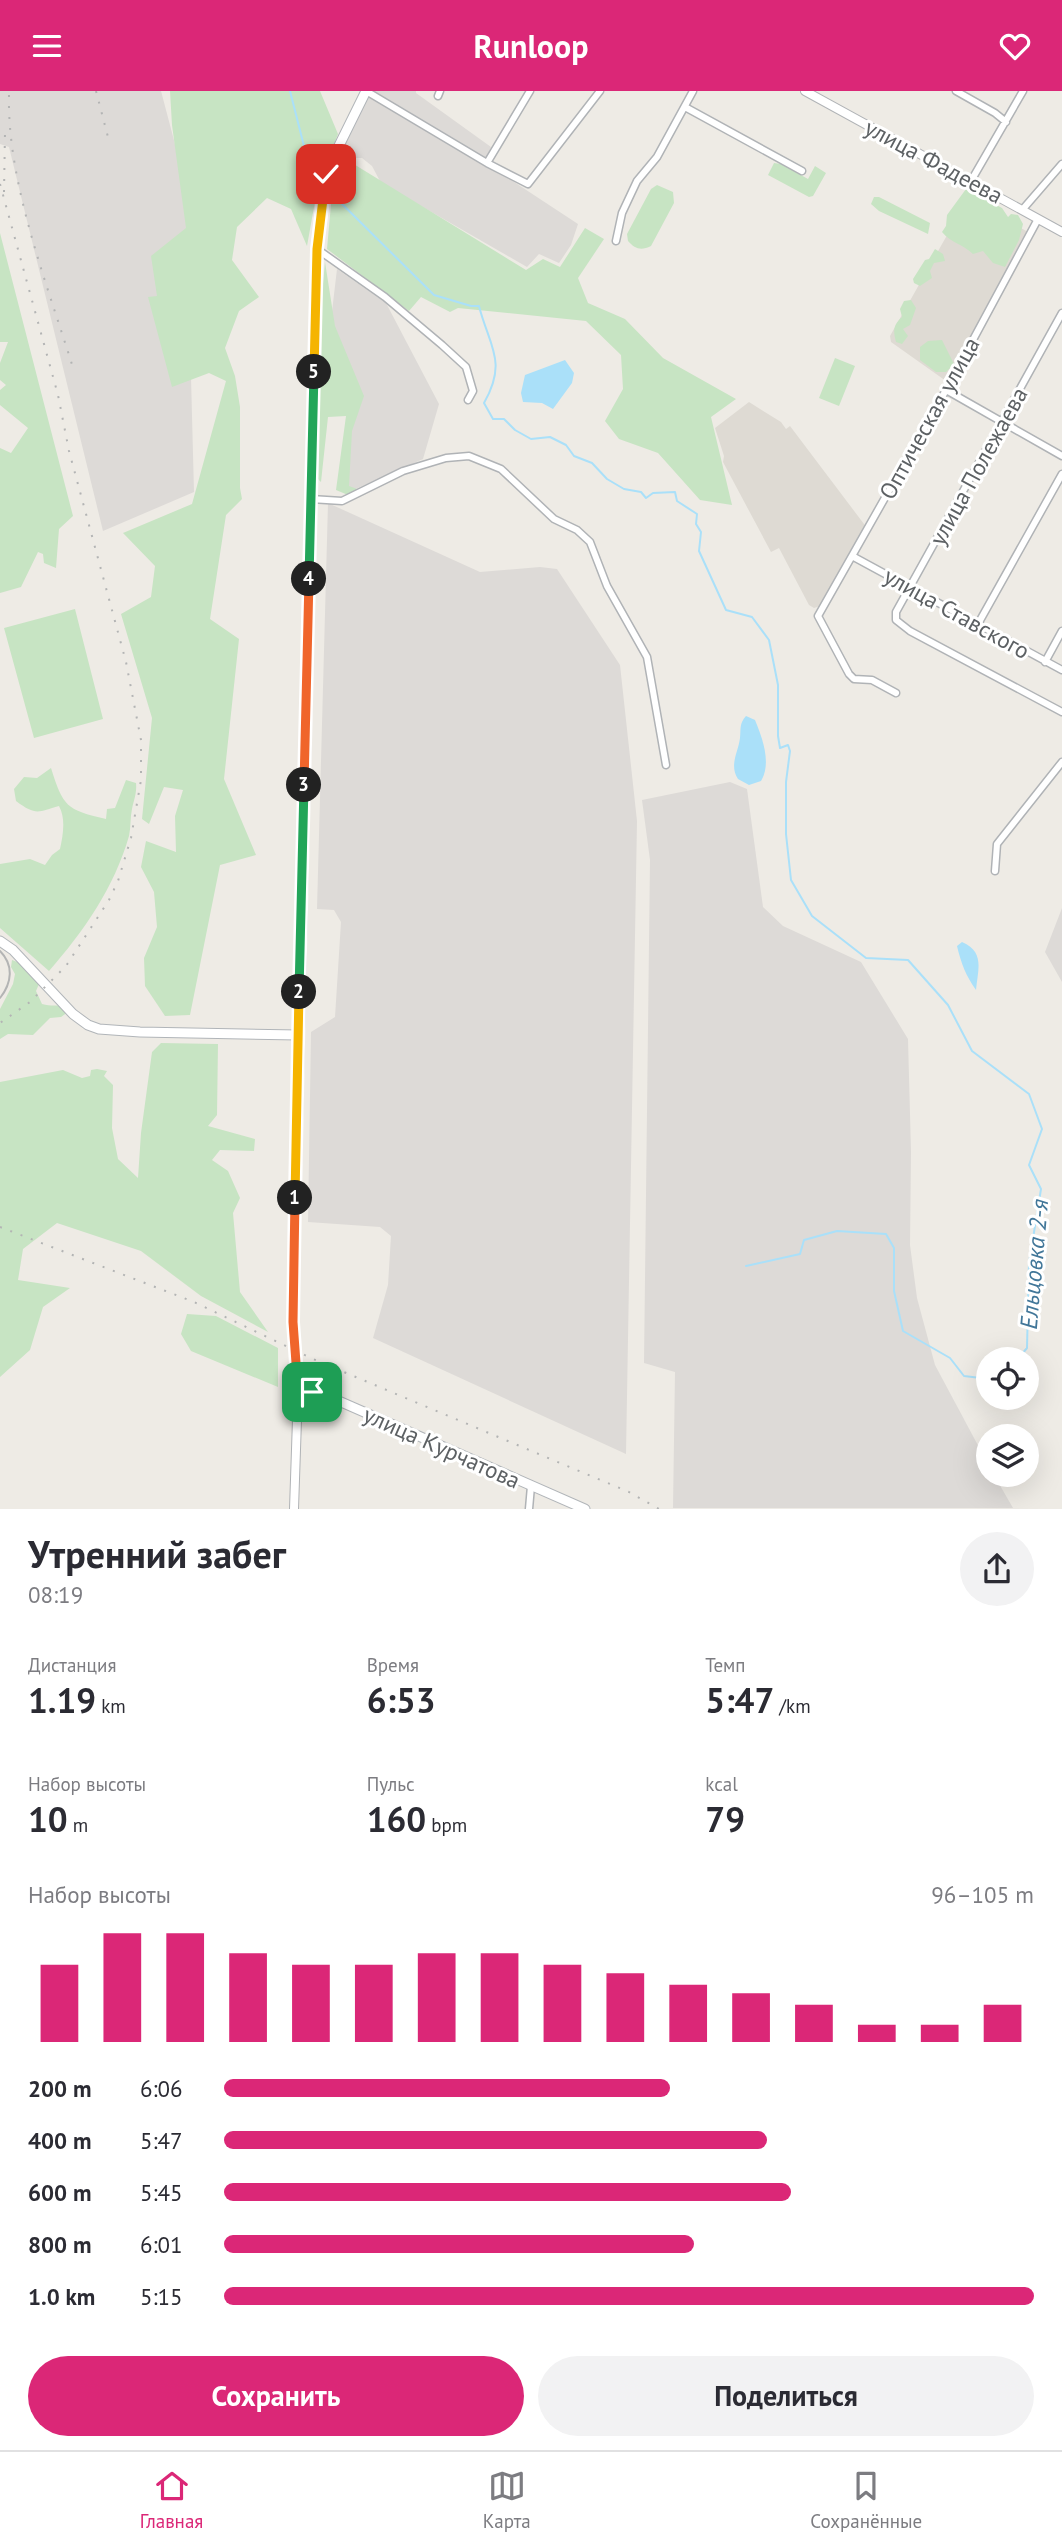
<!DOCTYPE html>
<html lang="ru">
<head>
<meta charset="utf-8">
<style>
	:root { --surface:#fff; --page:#f2f2f3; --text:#2b2b33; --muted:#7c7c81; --line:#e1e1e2; --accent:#db2777 }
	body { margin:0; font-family:"PT Sans",sans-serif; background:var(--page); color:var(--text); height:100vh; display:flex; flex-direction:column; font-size:26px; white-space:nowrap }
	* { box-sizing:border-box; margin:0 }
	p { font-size:23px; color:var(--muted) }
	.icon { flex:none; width:38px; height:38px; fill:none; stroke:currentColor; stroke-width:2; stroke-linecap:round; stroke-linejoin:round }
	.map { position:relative; height:1418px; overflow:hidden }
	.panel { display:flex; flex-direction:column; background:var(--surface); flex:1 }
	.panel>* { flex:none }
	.tools { position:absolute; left:976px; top:1256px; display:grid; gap:14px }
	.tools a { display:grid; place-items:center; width:63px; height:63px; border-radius:50%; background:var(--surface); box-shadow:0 7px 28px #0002; font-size:35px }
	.pin { position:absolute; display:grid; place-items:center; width:60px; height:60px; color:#fff; margin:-30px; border-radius:14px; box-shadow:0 4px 10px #0006 }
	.km { position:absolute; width:35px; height:35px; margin:-18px; border-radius:50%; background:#222; color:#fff; font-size:19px; line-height:35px; text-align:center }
	.round { display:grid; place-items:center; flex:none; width:74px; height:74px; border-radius:37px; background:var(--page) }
	.head { display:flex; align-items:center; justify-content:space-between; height:119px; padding:0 28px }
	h1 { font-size:38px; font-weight:700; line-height:52px }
	.stats { display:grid; grid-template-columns:repeat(3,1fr); gap:10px; height:119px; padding:7px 28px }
	.stats div { display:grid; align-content:center }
	.stats b { font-size:35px; font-weight:700 }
	.stats small { font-size:19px; font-weight:400 }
	.stats p { font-size:19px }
	.chart { height:196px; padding:14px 28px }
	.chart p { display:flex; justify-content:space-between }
	.chart svg { width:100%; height:126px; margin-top:7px; stroke:var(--accent); stroke-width:6 }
	.action { display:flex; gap:14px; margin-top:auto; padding:14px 28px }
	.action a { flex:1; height:80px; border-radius:42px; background:var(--accent); color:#fff; font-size:28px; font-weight:700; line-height:80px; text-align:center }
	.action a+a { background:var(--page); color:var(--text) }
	ul { padding:0 28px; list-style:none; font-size:23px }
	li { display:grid; grid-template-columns:112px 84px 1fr; align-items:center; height:52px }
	li i { height:18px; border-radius:9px; background:var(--accent) }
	header { display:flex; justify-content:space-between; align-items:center; height:91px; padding:0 28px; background:var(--accent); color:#fff; font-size:32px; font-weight:700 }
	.dock { display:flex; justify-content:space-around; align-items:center; height:98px; border-top:2px solid var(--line); background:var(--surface); font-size:19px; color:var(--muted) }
	.dock a { display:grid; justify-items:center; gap:4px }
	.dock .current { color:var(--accent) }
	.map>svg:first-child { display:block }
</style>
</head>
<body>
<header><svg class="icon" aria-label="menu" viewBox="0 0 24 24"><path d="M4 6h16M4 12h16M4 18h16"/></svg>Runloop<svg class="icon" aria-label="heart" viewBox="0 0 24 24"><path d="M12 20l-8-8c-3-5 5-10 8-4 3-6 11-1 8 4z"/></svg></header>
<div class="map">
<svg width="1062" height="1418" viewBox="0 0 1062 1418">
	<rect width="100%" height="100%" fill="#eeebe5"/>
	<path fill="#dddad7" d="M0,0H161L186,95L194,401L103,440L9,56L0,53Z
		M372,0H416V2L491,56L485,72L578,133L571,154L559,172L539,163L527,176L381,92L372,75L362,67H340L349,41Z
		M337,178L386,212L439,313L423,368L353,399L344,396L347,348L361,307L331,229Z
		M328,412L480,481L540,476L557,478L620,574L637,730L626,1363L373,1247L388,1194L391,1145L380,1136L308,1131L311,941L335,926L341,831L334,819L317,818Z
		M730,691L747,698L763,816L783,835L861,871L908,948L911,1061L910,1154L917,1207L935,1274L989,1375V1384H994L1013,1417H673L675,1281L644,1272L650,769L642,709Z
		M1062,817V891L1045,861Z"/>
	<path fill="#dedad3" d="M975,111L1028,141L946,290L891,251L890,245L963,116Z
		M749,311L781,331L786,338L790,335L867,437L820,515L814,517L809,514L779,457L771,461L723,371L724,365L715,337Z"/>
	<path fill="#c7e4c3" d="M170,0H320L338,43L318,94L307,155L291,118L267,107L237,136L232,169L259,206L239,220L225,257L235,285L240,316V397L242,408L226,424L210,528L239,548L224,688L256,764L220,774L190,924L165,925L145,895L144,867L157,836L154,801L141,776L146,750L176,761L175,725L183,699L164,696L149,733L142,728L152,627L121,523L151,506L155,475L123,442L192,413L226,290L209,282L172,296L148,206L157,205L151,165L186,137L172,34Z
		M352,72L526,179L543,168L560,176L585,137L604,148L578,187L588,212L625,228L663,267L736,308L711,326L732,414L700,409L658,362L619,348L605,330L623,298L621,264L586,230L458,217L450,221L421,206L409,220L327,158L334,80Z
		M774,72L781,73L808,88L815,75L826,82L813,105L809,106L768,84Z
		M657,94L673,101L674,112L651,155C641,160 635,158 628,150L627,143L651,98Z
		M966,98L1002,117L1008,126L1011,123L1018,124L1023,133L1019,149L1005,176L993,172L983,160L973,163C963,153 951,152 942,141L946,135L947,124Z
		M874,106H879L930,132L928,143L879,120L871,113Z
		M0,142L73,425L59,438L56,477L44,472L43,463L38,461L21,496L0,502V357L11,362L28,337L0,314V299L6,294L0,289V272L8,251H0Z
		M935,158L943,163L945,170L934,172L930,180L932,187L920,195L914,192L913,188L925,169L929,168Z
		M325,171L335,235L364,305L352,340L349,395L360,399L348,404L336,399L346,325L328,326L321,391L316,386L319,236Z
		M911,209L916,217L910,234L903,238L908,245L902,253L896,251C893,240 893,234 902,226L900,218L904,210Z
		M942,249L954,273L946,281H936L920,269V256L928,250Z
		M835,267L855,275L839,315L819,307Z
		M75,518L103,628L34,647L4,537Z
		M51,677C63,715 66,719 106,728L107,718L115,717L126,689L136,692C137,702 134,708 132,718C130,727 131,736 129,745C114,797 84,840 49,880L0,837V773L30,768L45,774L52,764L60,758C63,744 66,728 59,715C38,721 36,725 16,710L14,698L24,686L37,687Z
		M12,869L20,872L39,893L36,900L42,913C51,916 57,913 66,916L68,921L61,926L50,927L33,944L8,943L0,948V918L13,893L15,883L11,876Z
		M161,952L218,953L217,1024L208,1035L255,1048L254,1060L220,1059L212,1069L228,1080L240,1107L233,1122L240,1201L268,1241L201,1205L141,1160L57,1132L23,1158L18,1189L70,1197L43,1216L30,1259L0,1286V991L63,979L82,987L90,985L91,979L97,978L107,980L104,985L113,994L112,1037L118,1068L138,1087L141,1042L152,961Z
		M187,1223L216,1225L278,1257V1296L191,1260L181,1243Z"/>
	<path fill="#aae0f9" d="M565,269L574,282L572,292L553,318L542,312L523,311L521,302L525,284Z
		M746,625L755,629C762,646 772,672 761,690L749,694L738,688C729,674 738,662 740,647C741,638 739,633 746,625Z
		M962,851C985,861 978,878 976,899C966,885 961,872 957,855Z"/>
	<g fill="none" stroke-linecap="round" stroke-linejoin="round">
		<path stroke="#aae0f9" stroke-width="2" d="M290,0L305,59L321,85
			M328,95L334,105L434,204L471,215H479C489,255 508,270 484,312L493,328H504L515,339L531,348L550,346L566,354L574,365L592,372L607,388L624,398L641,401L646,407L653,402L675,401L677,410L697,423L696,433L701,441L699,460L726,519L752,526L769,549L778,594V645L780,657L788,654L790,660L786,691V743L791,789L812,825L866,867L908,869L948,914L972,960L1029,1003L1042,1038L1029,1074L1041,1098L1029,1172L1027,1257L1017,1269
			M746,1175L800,1163L804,1149L837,1140L886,1143L894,1157V1200L903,1240L950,1267L964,1285L989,1288"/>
		<g stroke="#b0b3b6" stroke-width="9">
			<path id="minor" d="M366,0L487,72L528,93L600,0
				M956,0L995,22L1006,31
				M438,5L440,0
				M685,16L802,80
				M487,72L530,0
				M971,90L1023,0
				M1023,118L1062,73
				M616,150L622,122L637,90L657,66L693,0
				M317,158L385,206L442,254L466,276L473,300L468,309
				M1062,222L896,521V529L910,540L1062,621
				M946,299L1062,365
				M311,408L342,410L403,380L446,367L469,365L501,378L554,428L577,439L590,451L607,495L647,566L666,674
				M852,465L1062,579
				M978,533L1062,383
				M1045,571L1062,540
				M896,602L872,589L854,588L849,583L818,525L946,299L1038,128
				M995,780L997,753L1062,671
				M529,1418L531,1395"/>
		</g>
		<g stroke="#b0b3b6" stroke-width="10">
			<path id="tertiary" d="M805,0L1062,141
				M294,1418L298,1299"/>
		</g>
		<g stroke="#b1b5b9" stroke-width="11">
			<path id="secondary" d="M366,0L325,83L317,158L293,1231L298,1299L332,1307L585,1418
				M0,850L13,859L73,923L88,934L99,938L140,941L298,944"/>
		</g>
		<use href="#minor" stroke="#fff" stroke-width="6"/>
		<use href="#tertiary" stroke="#fff" stroke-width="8"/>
		<use href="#secondary" stroke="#fff" stroke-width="9"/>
		<path stroke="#b3b4b4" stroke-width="2" d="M0,860C14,874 12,892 0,907"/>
		<path stroke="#b3b4b4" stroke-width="2" stroke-dasharray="2 9" stroke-linecap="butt" d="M96,0L109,50
			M9,4C7,93 48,195 74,280
			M0,93L58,304L69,360L126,571L141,649V689L131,747L118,790L109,809L66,875L30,911L0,932
			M4,101L5,42
			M0,1136L194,1211L313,1268L629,1401L659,1418"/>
	</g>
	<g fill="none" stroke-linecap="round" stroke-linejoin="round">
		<g stroke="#fff" stroke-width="14">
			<path id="split-1" d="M295,1107L293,1231L298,1299L312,1301"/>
		</g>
		<g stroke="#fff" stroke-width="14">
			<path id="split-2" d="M295,1107L299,901"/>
		</g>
		<g stroke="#fff" stroke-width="14">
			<path id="split-3" d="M299,901L304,694"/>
		</g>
		<g stroke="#fff" stroke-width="14">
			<path id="split-4" d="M304,694L309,488"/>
		</g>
		<g stroke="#fff" stroke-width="14">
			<path id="split-5" d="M309,488L314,281"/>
		</g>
		<g stroke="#fff" stroke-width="14">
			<path id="split-6" d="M314,281L317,158L326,83"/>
		</g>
		<use href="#split-1" stroke="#f0652b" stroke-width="9"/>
		<use href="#split-2" stroke="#f5b400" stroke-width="9"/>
		<use href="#split-3" stroke="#22a559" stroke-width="9"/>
		<use href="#split-4" stroke="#f0652b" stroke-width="9"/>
		<use href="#split-5" stroke="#22a559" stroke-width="9"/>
		<use href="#split-6" stroke="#f5b400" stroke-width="9"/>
	</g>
	<g text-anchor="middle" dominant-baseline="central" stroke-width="6" stroke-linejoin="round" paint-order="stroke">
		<g font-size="23" fill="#5d6164" stroke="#fff">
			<text transform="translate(934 70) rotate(28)">улица Фадеева</text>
			<text transform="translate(929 327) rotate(-61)">Оптическая улица</text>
			<text transform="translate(978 375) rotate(-61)">улица Полежаева</text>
			<text transform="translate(957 522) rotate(29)">улица Ставского</text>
			<text transform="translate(442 1356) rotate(24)">улица Курчатова</text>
		</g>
		<g font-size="24" font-style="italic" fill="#427799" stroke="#fff">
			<text transform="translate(1034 1173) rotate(-85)">Ельцовка 2-я</text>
		</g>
	</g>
</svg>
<div class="tools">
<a><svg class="icon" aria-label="locate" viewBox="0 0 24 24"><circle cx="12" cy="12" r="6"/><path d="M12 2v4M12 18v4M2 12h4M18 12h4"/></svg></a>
<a><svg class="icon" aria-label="layers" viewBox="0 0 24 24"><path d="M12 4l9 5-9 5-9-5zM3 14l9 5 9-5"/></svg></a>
</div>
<div class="pin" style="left:312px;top:1301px;background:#1e9e55"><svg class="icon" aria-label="arrive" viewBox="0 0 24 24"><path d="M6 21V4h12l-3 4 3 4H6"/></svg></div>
<div class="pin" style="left:326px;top:83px;background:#d93025"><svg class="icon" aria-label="check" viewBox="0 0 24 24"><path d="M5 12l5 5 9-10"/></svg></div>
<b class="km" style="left:295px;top:1107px">1</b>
<b class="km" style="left:299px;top:901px">2</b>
<b class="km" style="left:304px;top:694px">3</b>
<b class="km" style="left:309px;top:488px">4</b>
<b class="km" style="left:314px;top:281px">5</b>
</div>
<section class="panel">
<div class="head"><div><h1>Утренний забег</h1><p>08:19</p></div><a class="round"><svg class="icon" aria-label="share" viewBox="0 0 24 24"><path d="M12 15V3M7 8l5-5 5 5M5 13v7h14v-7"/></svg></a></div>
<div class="stats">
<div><p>Дистанция</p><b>1.19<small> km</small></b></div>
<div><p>Время</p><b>6:53</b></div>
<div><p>Темп</p><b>5:47<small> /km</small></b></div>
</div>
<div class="stats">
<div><p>Набор высоты</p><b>10<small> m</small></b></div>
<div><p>Пульс</p><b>160<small> bpm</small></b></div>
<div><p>kcal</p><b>79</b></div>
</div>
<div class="chart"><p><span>Набор высоты</span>96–105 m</p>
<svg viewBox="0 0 160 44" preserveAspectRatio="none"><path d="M5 44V17M15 44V6M25 44V6M35 44V13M45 44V17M55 44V17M65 44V13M75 44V13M85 44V17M95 44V20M105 44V24M115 44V27M125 44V31M135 44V38M145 44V38M155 44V31"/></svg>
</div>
<ul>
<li><b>200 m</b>6:06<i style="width:55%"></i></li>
<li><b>400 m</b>5:47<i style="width:67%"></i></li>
<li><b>600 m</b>5:45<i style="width:70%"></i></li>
<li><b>800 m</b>6:01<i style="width:58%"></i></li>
<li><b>1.0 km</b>5:15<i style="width:100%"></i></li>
</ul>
<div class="action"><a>Сохранить</a><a>Поделиться</a></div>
</section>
<nav class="dock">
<a class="current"><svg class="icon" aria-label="home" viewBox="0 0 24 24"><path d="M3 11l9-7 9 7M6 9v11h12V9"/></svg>Главная</a>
<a><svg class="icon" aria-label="map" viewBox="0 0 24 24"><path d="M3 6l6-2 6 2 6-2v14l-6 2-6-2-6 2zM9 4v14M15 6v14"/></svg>Карта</a>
<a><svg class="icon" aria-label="saved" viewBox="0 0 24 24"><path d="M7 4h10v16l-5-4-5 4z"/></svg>Сохранённые</a>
</nav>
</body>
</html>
